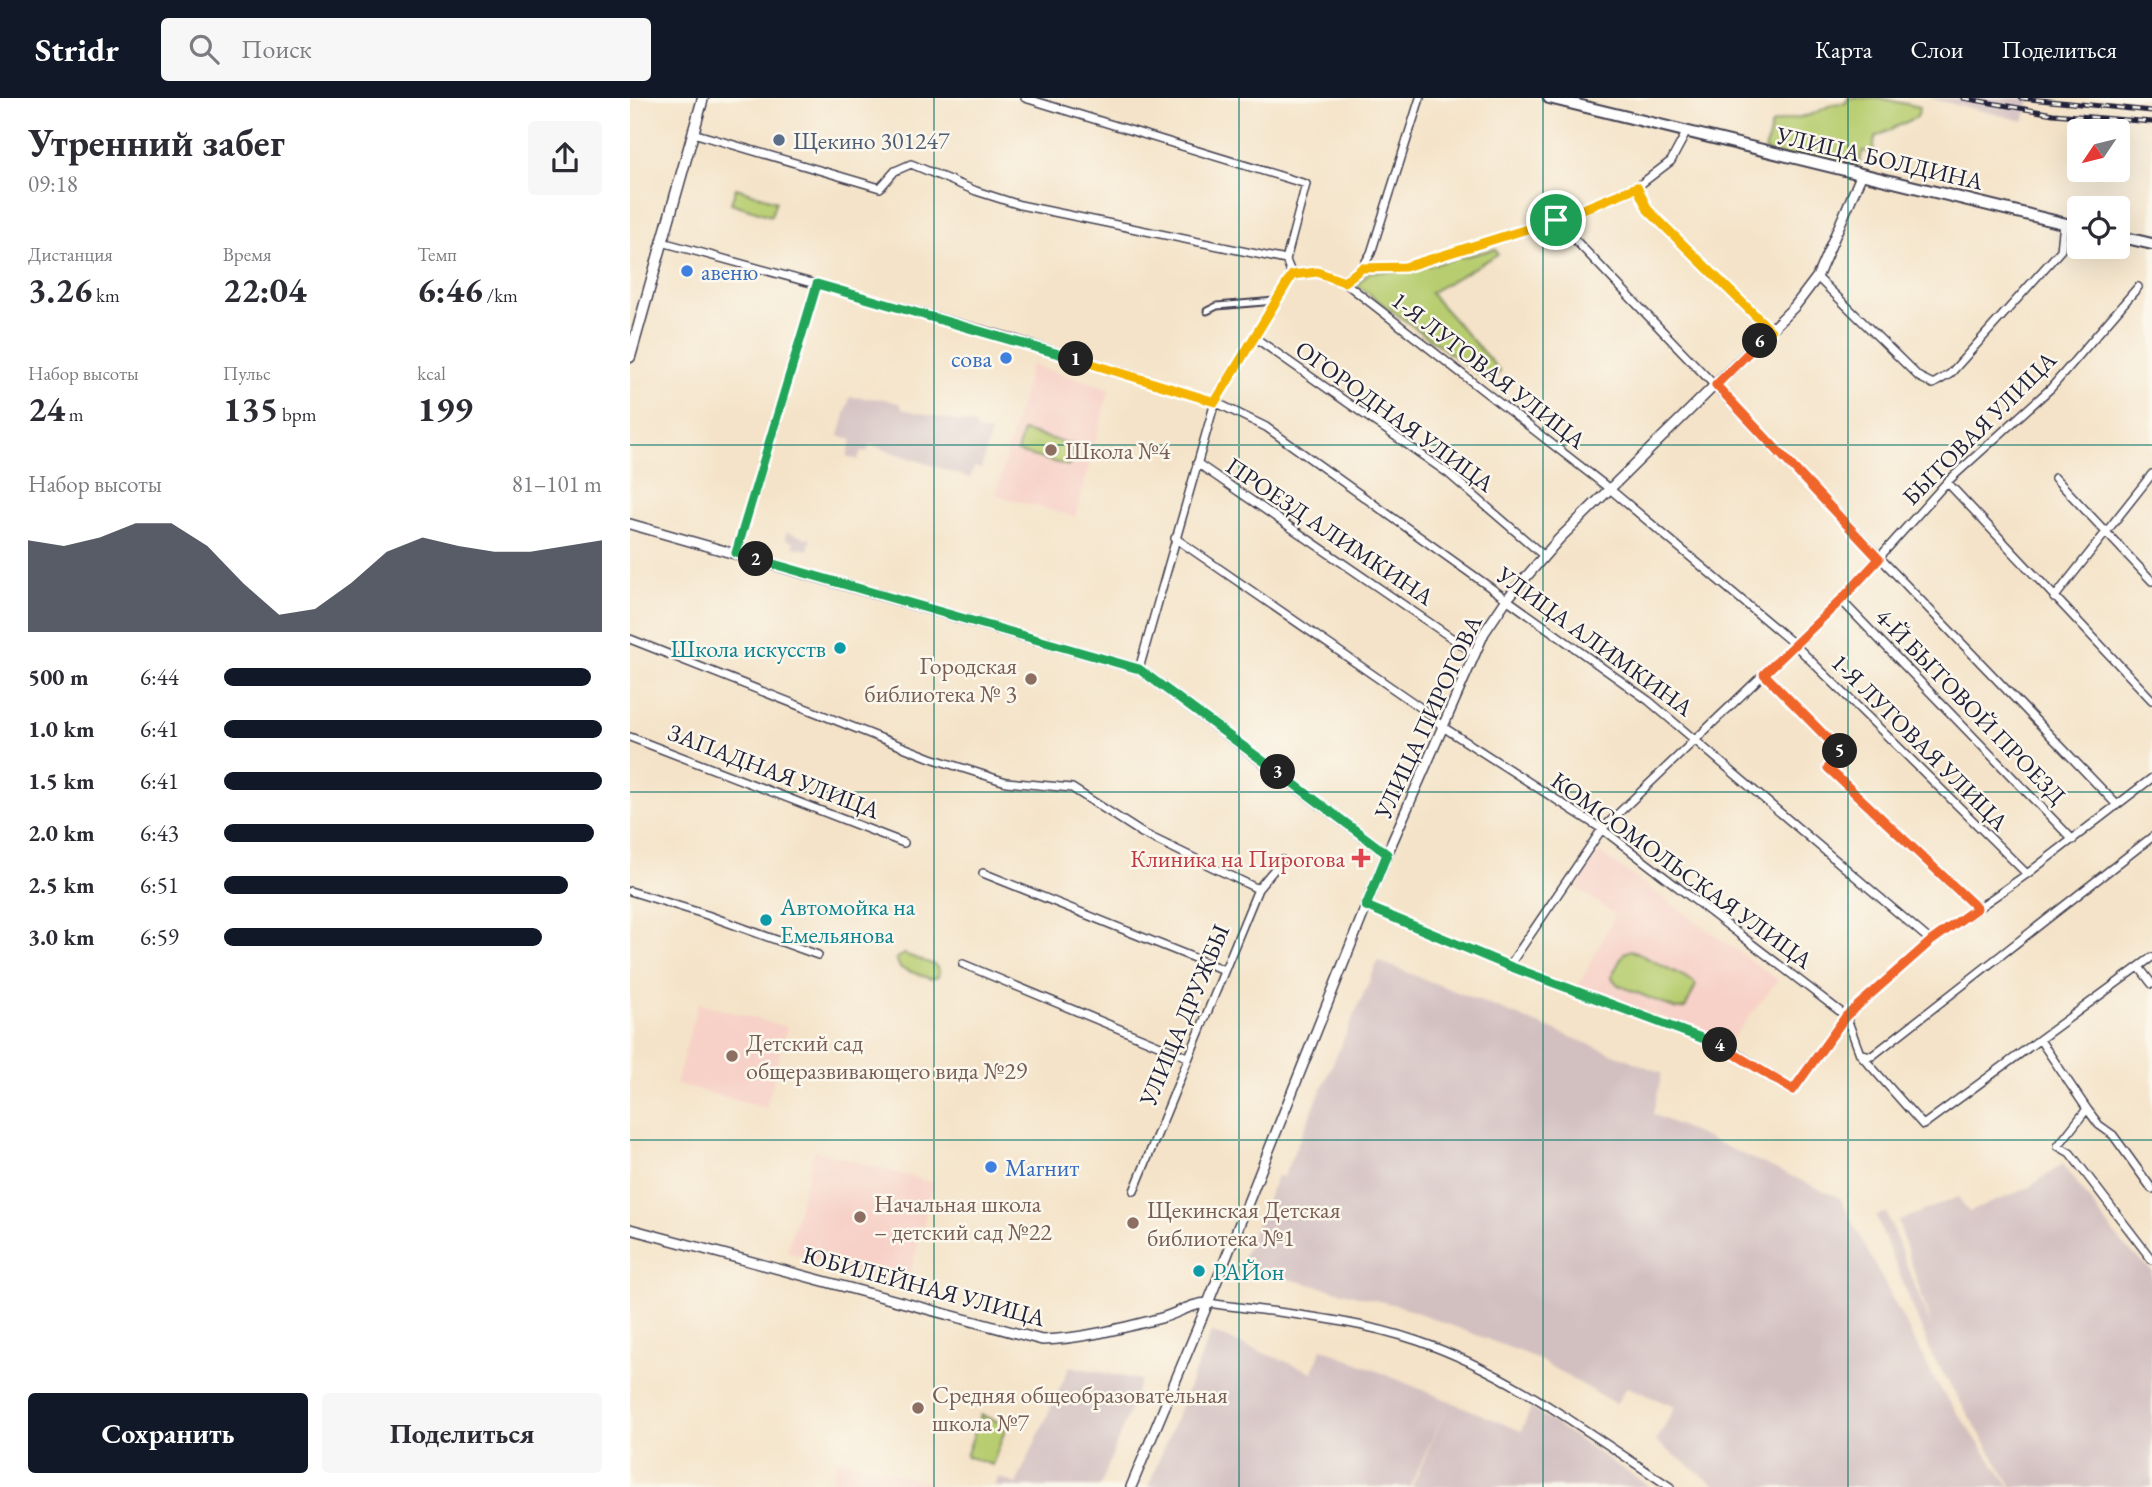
<!DOCTYPE html>
<html lang="ru">
<head>
<meta charset="utf-8">
<style>
	:root { --surface:#fff; --page:#f7f7f7; --text:#2b2b33; --muted:#7c7c81; --accent:#111827 }
	body { margin:0; font-family:"EB Garamond",serif; background:var(--page); color:var(--text); height:100vh; display:flex; flex-direction:column; font-size:26px; white-space:nowrap }
	* { box-sizing:border-box; margin:0 }
	p { font-size:23px; color:var(--muted) }
	.icon { flex:none; width:38px; height:38px; fill:none; stroke:currentColor; stroke-width:2; stroke-linecap:round; stroke-linejoin:round }
	.map { position:relative; flex:1; overflow:hidden }
	.details { display:flex; flex-direction:column; background:var(--surface); width:630px }
	.details>* { flex:none }
	.needle { width:46px; rotate:235deg }
	.controls { position:absolute; left:1437px; top:21px; display:grid; gap:14px }
	.controls a { display:grid; place-items:center; width:63px; height:63px; border-radius:7px; background:var(--surface); box-shadow:0 7px 28px #0002; font-size:35px }
	.pin { position:absolute; display:grid; place-items:center; width:60px; height:60px; color:#fff; margin:-30px; border:4px solid #fff; border-radius:50%; box-shadow:0 2px 7px #0007 }
	.km { position:absolute; width:35px; height:35px; margin:-18px; border-radius:50%; background:#222; color:#fff; font-size:19px; line-height:35px; text-align:center }
	.round { display:grid; place-items:center; flex:none; width:74px; height:74px; border-radius:7px; background:var(--page) }
	.head { display:flex; align-items:center; justify-content:space-between; height:119px; padding:0 28px }
	h1 { font-size:38px; font-weight:700; line-height:52px }
	.figures { display:grid; grid-template-columns:repeat(3,1fr); gap:10px; height:119px; padding:7px 28px }
	.figures div { display:grid; align-content:center }
	.figures b { font-size:35px; font-weight:700 }
	.figures small { font-size:19px; font-weight:400 }
	.figures p { font-size:19px }
	.chart { height:196px; padding:14px 28px }
	.chart p { display:flex; justify-content:space-between }
	.chart svg { width:100%; height:126px; margin-top:7px; fill:var(--accent); opacity:.7 }
	.primary-button { display:flex; gap:14px; margin-top:auto; padding:14px 28px }
	.primary-button a { flex:1; height:80px; border-radius:7px; background:var(--accent); color:#fff; font-size:28px; font-weight:700; line-height:80px; text-align:center }
	.primary-button a+a { background:var(--page); color:var(--text) }
	ul { padding:0 28px; list-style:none; font-size:23px }
	li { display:grid; grid-template-columns:112px 84px 1fr; align-items:center; height:52px }
	li i { height:18px; border-radius:9px; background:var(--accent) }
	header { display:flex; align-items:center; gap:42px; box-sizing:border-box; height:98px; padding:0 35px; background:var(--accent); color:#fff }
	header strong { font-size:33px }
	nav { display:flex; gap:38px; margin-inline-start:auto; font-size:24px }
	.search { width:490px; height:63px; background:var(--page); display:flex; align-items:center; gap:18px; box-sizing:border-box; padding:0 24px; border-radius:7px; color:var(--muted); font-size:26px }
	main { display:flex; flex:1; min-height:0 }
	.map>svg:first-child { display:block }
</style>
</head>
<body>
<header>
<strong>Stridr</strong>
<div class="search"><svg class="icon" aria-label="search" viewBox="0 0 24 24"><circle cx="10" cy="10" r="6"/><path d="M15 15l6 6"/></svg>Поиск</div>
<nav><a>Карта</a><a>Слои</a><a>Поделиться</a></nav>
</header>
<main>
<section class="details">
<div class="head"><div><h1>Утренний забег</h1><p>09:18</p></div><a class="round"><svg class="icon" aria-label="share" viewBox="0 0 24 24"><path d="M12 15V3M7 8l5-5 5 5M5 13v7h14v-7"/></svg></a></div>
<div class="figures">
<div><p>Дистанция</p><b>3.26<small> km</small></b></div>
<div><p>Время</p><b>22:04</b></div>
<div><p>Темп</p><b>6:46<small> /km</small></b></div>
</div>
<div class="figures">
<div><p>Набор высоты</p><b>24<small> m</small></b></div>
<div><p>Пульс</p><b>135<small> bpm</small></b></div>
<div><p>kcal</p><b>199</b></div>
</div>
<div class="chart"><p><span>Набор высоты</span>81–101 m</p>
<svg viewBox="0 0 160 44" preserveAspectRatio="none"><path d="M0 44V12L10 14L20 11L30 6L40 6L50 14L60 27L70 38L80 36L90 27L100 16L110 11L120 14L130 16L140 16L150 14L160 12V44z"/></svg>
</div>
<ul>
<li><b>500 m</b>6:44<i style="width:97%"></i></li>
<li><b>1.0 km</b>6:41<i style="width:100%"></i></li>
<li><b>1.5 km</b>6:41<i style="width:100%"></i></li>
<li><b>2.0 km</b>6:43<i style="width:98%"></i></li>
<li><b>2.5 km</b>6:51<i style="width:91%"></i></li>
<li><b>3.0 km</b>6:59<i style="width:84%"></i></li>
</ul>
<div class="primary-button"><a>Сохранить</a><a>Поделиться</a></div>
</section>
<div class="map">
<svg width="1522" height="1389" viewBox="0 0 1522 1389">
	<rect width="100%" height="100%" fill="#fbf7ec"/>
	<filter id="ink" filterUnits="userSpaceOnUse"><feTurbulence type="fractalNoise" baseFrequency=".0143" numOctaves="2"/><feDisplacementMap in="SourceGraphic" scale="14" xChannelSelector="R" yChannelSelector="G"/><feConvolveMatrix kernelMatrix="1 2 1 2 8 2 1 2 1" color-interpolation-filters="sRGB"/></filter>
	<filter id="wash" filterUnits="userSpaceOnUse"><feTurbulence type="fractalNoise" baseFrequency=".00686" numOctaves="4" result="noise"/><feDisplacementMap in="SourceGraphic" scale="28" xChannelSelector="R" yChannelSelector="G"/><feGaussianBlur stdDeviation="1.57" result="paint"/><feColorMatrix in="noise" values="0 0 0 0 0 0 0 0 0 0 0 0 0 0 0 0 0 1.4 0 .05"/><feComposite in="paint" operator="in"/></filter>
	<g filter="url(#wash)">
		<rect width="100%" height="100%" fill="#f4e3c8"/>
		<path fill="#f7d1c7" d="M401,267L480,290L445,419L366,397Z
			M969,754L1148,882L1100,943L948,889L985,817L946,789Z
			M68,905L157,929L136,1010L46,986Z
			M184,1052L304,1085L277,1187L157,1154Z
			M208,1359L311,1389H200Z"/>
		<path fill="#d2bfc0" d="M1298,0H1401L1394,23Z
			M220,299L254,301L271,306L272,311L345,327L347,332L361,335L351,371L344,369L340,380L240,347L237,354L231,353L228,362L217,358L222,342L209,338Z
			M157,434L181,441L178,452L163,449L164,444L155,441Z
			M748,863L1032,975L1023,1016L1210,1100L1307,1286L1380,1389H1088L1026,1344L1045,1309L997,1289L986,1306L904,1259L770,1208L609,1169L647,1077L653,1079Z
			M1433,1066L1491,1145L1522,1173V1389H1382L1302,1257L1246,1118L1256,1114L1303,1234L1268,1123L1328,1099L1339,1114L1398,1090Z
			M581,1234L682,1274L692,1250L891,1333L901,1310L1020,1389H782L818,1307L780,1389H518Z
			M440,1268L511,1282L470,1389H365L368,1379L386,1386Z"/>
		<path fill="#b8cd70" stroke="#6d7856" stroke-width="2" d="M1218,0H1249L1290,9L1287,19L1245,39L1243,54L1233,53L1226,74L1135,53L1142,26C1155,20 1168,20 1180,17C1196,12 1195,5 1216,5Z
			M106,90L146,103L141,118L101,105Z
			M865,151L868,156L800,195L870,273L860,285L727,187L739,174L776,173Z
			M393,333L444,347L439,368L387,354Z
			M1001,852L1063,883L1066,887L1055,910L1046,911L988,887L981,879L994,855Z
			M274,856L305,867L309,872L308,879L301,881L270,870L266,861Z
			M351,1317L377,1327L362,1367L336,1358Z"/>
	</g>
	<g filter="url(#ink)">
		<g fill="none" stroke-linecap="round" stroke-linejoin="round">
			<g stroke="#423f50" stroke-width="9">
				<path id="pedestrian" d="M577,213L587,208L645,203"/>
			</g>
			<g stroke="#423f50" stroke-width="10">
				<path id="minor" d="M395,0L676,86L656,162
					M63,35L250,90L265,73L281,66L346,93L390,107L656,162L662,177L687,174L714,184L981,392L1164,546L1397,776
					M1007,89L1018,112L1141,233
					M926,122L1487,707
					M32,144L375,238L585,304L636,329L1019,603L1301,843
					M732,170L775,169L926,122L1007,89L1041,63L1056,35
					M1187,179L1289,279L1303,286L1320,276L1431,152L1434,125
					M714,184L732,170L741,155L790,0
					M624,239L819,376L914,458
					M567,365L845,556
					M1425,380L1522,483
					M1317,384L1522,602
					M545,440L794,612L813,629L972,731L1216,918L1230,956L1293,1027L1522,859
					M106,455L187,186
					M1424,500L1522,376
					M1211,502L1443,742
					M0,541L301,660L376,684L442,690L512,735L628,791
					M509,571L585,304L662,177
					M1134,575L1210,653L1198,670L1347,810
					M0,639L274,745
					M353,775L594,872
					M0,793L77,817L188,857
					M736,808L879,868L1100,951L1163,992L1216,918L1301,843L1397,776L1522,680
					M333,866L557,959
					M879,868L972,731L1211,502L1317,384L1421,290L1508,189
					M1509,869L1522,886
					M1410,942L1457,1011L1469,1027L1483,1037L1522,1091
					M1231,956L1242,958L1522,739
					M1457,1011L1428,1048L1440,1055L1522,1162
					M504,1093L628,791L652,762
					M578,1205C648,1215 721,1220 788,1243C879,1274 960,1336 1040,1389"/>
			</g>
			<g stroke="#423f50" stroke-width="12">
				<path id="tertiary" d="M0,426L509,571L757,756
					M0,1131L412,1242C451,1241 493,1230 531,1220C547,1216 562,1205 578,1205
					M501,1389L578,1205L757,756L854,535L877,501L929,441L1165,208L1187,179L1231,78"/>
			</g>
			<g stroke="#423f50" stroke-width="13">
				<path id="secondary" d="M0,259L73,0"/>
			</g>
			<g stroke="#423f50" stroke-width="14">
				<path id="primary" d="M919,0L1449,129
					M1488,138L1522,146"/>
			</g>
			<use href="#pedestrian" stroke="#fff" stroke-width="5"/>
			<use href="#minor" stroke="#fff" stroke-width="7"/>
			<use href="#tertiary" stroke="#fff" stroke-width="9"/>
			<use href="#secondary" stroke="#fff" stroke-width="10"/>
			<use href="#primary" stroke="#fff" stroke-width="10"/>
			<g stroke="#22223b" stroke-width="5">
				<path id="rail" d="M1333,0L1423,16L1522,24
					M1390,0L1522,13"/>
			</g>
			<use href="#rail" stroke="#fbf7ec" stroke-width="2.5" stroke-dasharray="8" stroke-linecap="butt"/>
		</g>
	</g>
	<g fill="none" stroke-linecap="round" stroke-linejoin="round" filter="url(#ink)">
		<g stroke="#fff" stroke-width="14">
			<path id="split-1" d="M446,261L585,304L662,177L687,174L714,184L732,170L775,169L926,122"/>
		</g>
		<g stroke="#fff" stroke-width="14">
			<path id="split-2" d="M126,461L106,455L187,186L446,261"/>
		</g>
		<g stroke="#fff" stroke-width="14">
			<path id="split-3" d="M126,461L509,571L648,674"/>
		</g>
		<g stroke="#fff" stroke-width="14">
			<path id="split-4" d="M648,674L757,756L736,808L879,868L1090,947"/>
		</g>
		<g stroke="#fff" stroke-width="14">
			<path id="split-5" d="M1090,947L1163,992L1216,918L1301,843L1347,810L1198,670L1210,653"/>
		</g>
		<g stroke="#fff" stroke-width="14">
			<path id="split-6" d="M1130,243L1086,287L1249,461L1211,502L1134,576L1210,653"/>
		</g>
		<g stroke="#fff" stroke-width="14">
			<path id="split-7" d="M926,122L1007,89L1018,112L1141,233L1130,243"/>
		</g>
		<use href="#split-1" stroke="#f5b400" stroke-width="9"/>
		<use href="#split-2" stroke="#22a559" stroke-width="9"/>
		<use href="#split-3" stroke="#22a559" stroke-width="9"/>
		<use href="#split-4" stroke="#22a559" stroke-width="9"/>
		<use href="#split-5" stroke="#f0652b" stroke-width="9"/>
		<use href="#split-6" stroke="#f0652b" stroke-width="9"/>
		<use href="#split-7" stroke="#f5b400" stroke-width="9"/>
	</g>
	<path fill="none" stroke="#0f766e" stroke-width="2" stroke-opacity="0.55" d="M304,0V1389M609,0V1389M913,0V1389M1218,0V1389M0,347H1522M0,694H1522M0,1042H1522"/>
	<circle fill="#5c6f8a" stroke="#fbf7ec" stroke-width="2.5" cx="149" cy="42" r="7"/>
	<g fill="#3f7fe0" stroke="#fbf7ec" stroke-width="2.5">
		<circle cx="57" cy="173" r="7"/>
		<circle cx="376" cy="260" r="7"/>
		<circle cx="361" cy="1069" r="7"/>
	</g>
	<g fill="#8d6e63" stroke="#fbf7ec" stroke-width="2.5">
		<circle cx="421" cy="352" r="7"/>
		<circle cx="401" cy="581" r="7"/>
		<circle cx="102" cy="958" r="7"/>
		<circle cx="230" cy="1119" r="7"/>
		<circle cx="503" cy="1125" r="7"/>
		<circle cx="288" cy="1310" r="7"/>
	</g>
	<g fill="#0f9aa8" stroke="#fbf7ec" stroke-width="2.5">
		<circle cx="210" cy="550" r="7"/>
		<circle cx="136" cy="822" r="7"/>
		<circle cx="569" cy="1173" r="7"/>
	</g>
	<path fill="#e0444e" stroke="#fbf7ec" stroke-width="2.5" d="M727.5 749.5h7v7h7v7h-7v7h-7v-7h-7v-7h7z"/>
	<g text-anchor="middle" dominant-baseline="central" stroke-width="5" stroke-linejoin="round" paint-order="stroke">
		<g font-size="24" fill="#4e5e75" stroke="#fbf7ec" text-anchor="start">
			<text x="163" y="42">Щекино 301247</text>
		</g>
		<g font-size="24" fill="#22223b" stroke="#fbf7ec">
			<text transform="translate(1250 60) rotate(13)">УЛИЦА БОЛДИНА</text>
			<text transform="translate(859 272) rotate(38)">1-Я ЛУГОВАЯ УЛИЦА</text>
			<text transform="translate(765 318) rotate(36)">ОГОРОДНАЯ УЛИЦА</text>
			<text transform="translate(1349 330) rotate(-45)">БЫТОВАЯ УЛИЦА</text>
			<text transform="translate(700 433) rotate(34)">ПРОЕЗД АЛИМКИНА</text>
			<text transform="translate(965 543) rotate(36)">УЛИЦА АЛИМКИНА</text>
			<text transform="translate(1341 608) rotate(46)">4-Й БЫТОВОЙ ПРОЕЗД</text>
			<text transform="translate(798 619) rotate(-65)">УЛИЦА ПИРОГОВА</text>
			<text transform="translate(1290 644) rotate(45)">1-Я ЛУГОВАЯ УЛИЦА</text>
			<text transform="translate(144 673) rotate(21)">ЗАПАДНАЯ УЛИЦА</text>
			<text transform="translate(1052 772) rotate(36)">КОМСОМОЛЬСКАЯ УЛИЦА</text>
			<text transform="translate(554 917) rotate(-67)">УЛИЦА ДРУЖБЫ</text>
			<text transform="translate(294 1188) rotate(15)">ЮБИЛЕЙНАЯ УЛИЦА</text>
		</g>
		<g font-size="24" fill="#366cbe" stroke="#fbf7ec" text-anchor="start">
			<text x="71" y="173">авеню</text>
			<text x="362" y="260" text-anchor="end">сова</text>
			<text x="375" y="1069">Магнит</text>
		</g>
		<g font-size="24" fill="#785e54" stroke="#fbf7ec" text-anchor="start">
			<text x="435" y="352">Школа №4</text>
			<text x="387" y="567" text-anchor="end">Городская<tspan x="387" dy="28">библиотека № 3</tspan></text>
			<text x="116" y="944">Детский сад<tspan x="116" dy="28">общеразвивающего вида №29</tspan></text>
			<text x="244" y="1105">Начальная школа<tspan x="244" dy="28">– детский сад №22</tspan></text>
			<text x="517" y="1111">Щекинская Детская<tspan x="517" dy="28">библиотека №1</tspan></text>
			<text x="302" y="1296">Средняя общеобразовательная<tspan x="302" dy="28">школа №7</tspan></text>
		</g>
		<g font-size="24" fill="#0d838f" stroke="#fbf7ec" text-anchor="start">
			<text x="196" y="550" text-anchor="end">Школа искусств</text>
			<text x="150" y="808">Автомойка на<tspan x="150" dy="28">Емельянова</tspan></text>
			<text x="583" y="1173">РАЙон</text>
		</g>
		<g font-size="24" fill="#be3a42" stroke="#fbf7ec" text-anchor="end">
			<text x="715" y="760">Клиника на Пирогова</text>
		</g>
	</g>
</svg>
<div class="controls">
<a><svg class="needle" viewBox="-14 -14 28 28"><path d="M0-13l5 13h-10z" fill="#e53935"/><path d="M0 13l5-13h-10z" fill="#7c7c81"/></svg></a>
<a><svg class="icon" aria-label="locate" viewBox="0 0 24 24"><circle cx="12" cy="12" r="6"/><path d="M12 2v4M12 18v4M2 12h4M18 12h4"/></svg></a>
</div>
<div class="pin" style="left:926px;top:122px;background:#1e9e55"><svg class="icon" aria-label="arrive" viewBox="0 0 24 24"><path d="M6 21V4h12l-3 4 3 4H6"/></svg></div>
<b class="km" style="left:446px;top:261px">1</b>
<b class="km" style="left:126px;top:461px">2</b>
<b class="km" style="left:648px;top:674px">3</b>
<b class="km" style="left:1090px;top:947px">4</b>
<b class="km" style="left:1210px;top:653px">5</b>
<b class="km" style="left:1130px;top:243px">6</b>
</div>
</main>
</body>
</html>
